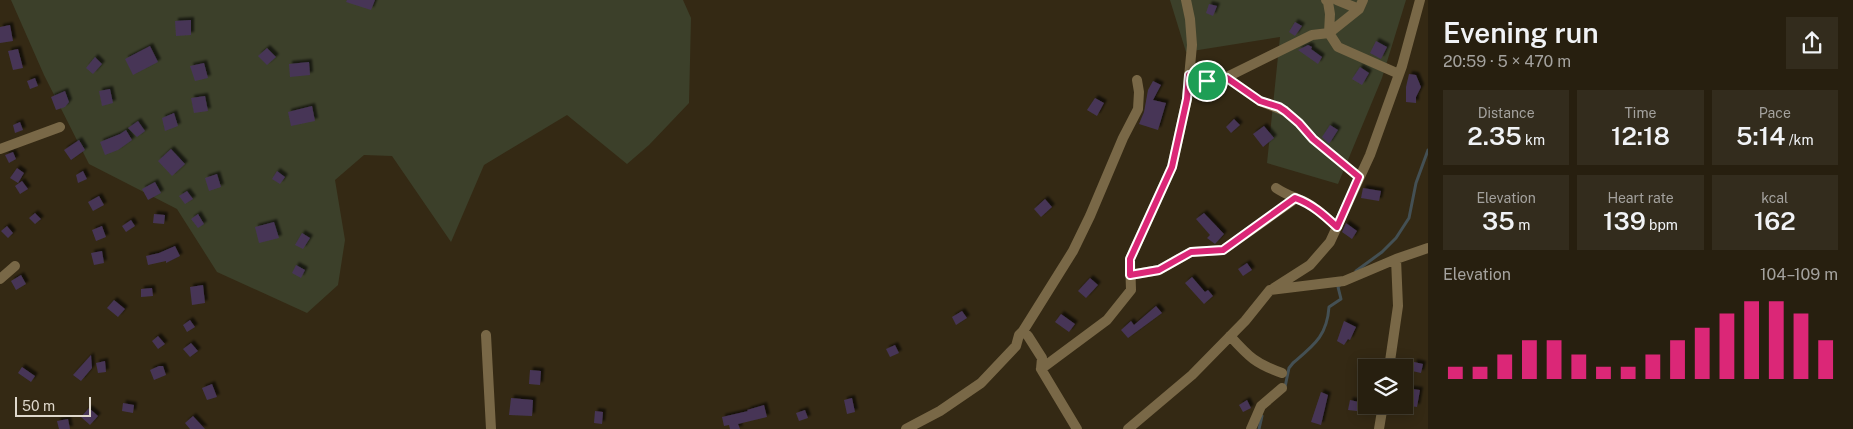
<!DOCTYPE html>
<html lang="en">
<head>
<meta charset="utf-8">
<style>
	:root { --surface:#271f0f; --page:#332c1d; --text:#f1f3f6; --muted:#a4a29e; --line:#433d2f; --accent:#db2777 }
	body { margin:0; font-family:"Public Sans",sans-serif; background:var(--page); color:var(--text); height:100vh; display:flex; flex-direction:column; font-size:19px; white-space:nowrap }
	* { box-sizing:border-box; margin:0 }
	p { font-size:16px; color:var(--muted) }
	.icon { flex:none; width:28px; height:28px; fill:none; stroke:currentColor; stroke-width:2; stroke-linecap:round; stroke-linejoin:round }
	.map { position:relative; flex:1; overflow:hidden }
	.drawer { display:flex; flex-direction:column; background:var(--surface); width:425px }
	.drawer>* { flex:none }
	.fabs { position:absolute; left:1358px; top:359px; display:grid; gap:10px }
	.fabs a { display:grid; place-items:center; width:55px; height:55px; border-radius:0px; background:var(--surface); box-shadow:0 2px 12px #0003,0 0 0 1px var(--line); font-size:25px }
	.scale { position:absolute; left:15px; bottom:12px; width:76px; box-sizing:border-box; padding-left:5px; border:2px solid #dfd8cc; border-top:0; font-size:14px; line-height:18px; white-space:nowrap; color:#dfd8cc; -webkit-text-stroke:4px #342914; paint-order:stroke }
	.pin { position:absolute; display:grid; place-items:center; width:42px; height:42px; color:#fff; margin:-21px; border:2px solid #fff; border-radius:50%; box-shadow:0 1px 5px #0007 }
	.round { display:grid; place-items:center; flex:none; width:52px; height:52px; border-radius:0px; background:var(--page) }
	.summary { display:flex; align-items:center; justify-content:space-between; height:85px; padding:0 15px }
	h1 { font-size:28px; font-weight:600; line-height:38px }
	.stats { display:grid; grid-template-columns:repeat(3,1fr); gap:8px; height:85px; padding:5px 15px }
	.stats div { display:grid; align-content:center; border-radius:0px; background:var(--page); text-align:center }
	.stats b { font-size:25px; font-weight:600 }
	.stats small { font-size:14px; font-weight:400 }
	.stats p { font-size:14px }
	.chart { height:140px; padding:10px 15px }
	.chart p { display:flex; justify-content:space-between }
	.chart svg { width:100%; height:90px; margin-top:5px; stroke:var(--accent); stroke-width:6 }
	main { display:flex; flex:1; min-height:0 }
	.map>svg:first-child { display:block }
</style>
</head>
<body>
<main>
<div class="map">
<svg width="1428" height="429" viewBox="0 0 1428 429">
	<defs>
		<filter id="shadow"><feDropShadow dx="3" dy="-3" stdDeviation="1" flood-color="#0009"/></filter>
	</defs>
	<rect width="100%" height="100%" fill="#342914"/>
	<path fill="#3c402a" d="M11,0H683L691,18L689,103L649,145L627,164L567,115L484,165L451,242L392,156L364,155L335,180L345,240L338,285L307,313L217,272L177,209L89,164L44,75Z
		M1170,0H1406L1382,78L1338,184L1267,163L1280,37L1186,52Z"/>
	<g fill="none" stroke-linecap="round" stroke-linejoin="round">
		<path stroke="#445054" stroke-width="3" d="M1356,271L1382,252L1396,238L1409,218L1416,183L1428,150
			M1285,387L1289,368L1293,363C1314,345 1327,336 1329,307L1341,299L1338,287L1340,285
			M1259,429L1262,416"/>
	</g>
	<path fill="#463656" filter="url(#shadow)" d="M347,0H375L371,10L346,2Z
		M1209,4L1217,6L1213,16L1206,13Z
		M191,20V35L176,36L175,21Z
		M1295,22L1302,26L1295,36L1289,32Z
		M10,25L13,41L0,43V27Z
		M1376,41L1387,47L1381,59L1370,53Z
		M1308,45L1312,47L1311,49L1322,57L1318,64L1298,50Z
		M150,46L158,62L133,75L125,59Z
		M267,48L276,57L267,65L258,56Z
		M18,49L23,68L13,70L8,51Z
		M95,57L102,64L93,74L86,68Z
		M309,62L310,75L290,77L289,64Z
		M204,63L208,78L195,81L190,66Z
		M1360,67L1369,73L1362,85L1352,79Z
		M1409,74L1416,75L1421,87L1416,97V103L1406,102V87Z
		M35,78L38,86L30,89L27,81Z
		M1153,81L1161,85L1153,100L1166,103L1158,130L1139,124L1144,112L1148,90Z
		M1195,84L1205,88L1204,96L1194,95Z
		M110,89L113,103L102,106L99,91Z
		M65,91L69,102L65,107L56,110L51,97Z
		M205,96L208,111L194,113L191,98Z
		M1095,98L1104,103L1097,116L1087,110Z
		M312,106L315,121L291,126L288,112Z
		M174,113L178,126L165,131L162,118Z
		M1234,119L1240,125L1231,133L1226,127Z
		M138,121L145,131L137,137L128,128Z
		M20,122L23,130L15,133L13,125Z
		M1330,125L1338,130L1329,144L1322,137Z
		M1264,126L1274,138L1263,147L1253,134Z
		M126,130L132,140L118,150L105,155L100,142L120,134Z
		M79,140L85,150L71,160L64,150Z
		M171,149L185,164L172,176L158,161Z
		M13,152L16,159L9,163L5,155Z
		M17,168L24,173L18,183L10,178Z
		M83,171L87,179L78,183L76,175Z
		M277,171L285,177L280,184L272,179Z
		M217,174L221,187L209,191L205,178Z
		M22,181L28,189L20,194L15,186Z
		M155,182L161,193L148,200L142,189Z
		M1363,188L1381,191L1379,201L1361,198Z
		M187,191L193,199L185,204L179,196Z
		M99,196L104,205L93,211L88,202Z
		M1045,199L1052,207L1041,217L1034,209Z
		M35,213L41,219L35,224L29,218Z
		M1204,213L1224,234L1215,244L1207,238L1210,235L1196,219Z
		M154,214L165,215L164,224L153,223Z
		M198,214L204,224L198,228L191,219Z
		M131,220L135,226L126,232L122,226Z
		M274,222L279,238L259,243L255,227Z
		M1346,223L1357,231L1352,239L1342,232Z
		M7,226L13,233L8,238L1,231Z
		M102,226L106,237L96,241L92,230Z
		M302,233L310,238L303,249L295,245Z
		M175,246L180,256L166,263V261L148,265L146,256L159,253Z
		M102,251L104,263L94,265L91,253Z
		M1247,263L1252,270L1243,276L1238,269Z
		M296,265L305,270L301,278L292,273Z
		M21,275L26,284L16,290L11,281Z
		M1192,277L1205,292L1208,290L1213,296L1204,304L1185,283Z
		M1090,278L1098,285L1086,298L1078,291Z
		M203,285L205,303L192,305L190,287Z
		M152,288L153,296L141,297V289Z
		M114,300L125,309L118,317L107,308Z
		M1156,306L1162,313L1128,338L1121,330L1131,321L1134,325Z
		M962,311L967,318L956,325L952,317Z
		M1061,314L1075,324L1069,332L1055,322Z
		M190,320L195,327L187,332L183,325Z
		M1344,321L1356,327L1350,340L1348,339L1344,345L1337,341Z
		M158,336L165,344L158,349L152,341Z
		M191,343L198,351L190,357L183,349Z
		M895,345L899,353L890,357L886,349Z
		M91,355L92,368L81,381L73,375Z
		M105,361L106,372L98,373L96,363Z
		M1414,362L1423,364L1421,373L1412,371Z
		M159,366H163L166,375L154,380L150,370Z
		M22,367L35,376L31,382L18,373Z
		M530,370L541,371L540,385L529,384Z
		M212,384L217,397L207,400L202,388Z
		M1404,388L1420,390L1417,407L1404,405Z
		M1321,392L1328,395L1321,425L1311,422Z
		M511,398L533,400L532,416L509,415Z
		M852,398L855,412L847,414L844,400Z
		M1247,400L1251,408L1243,412L1239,405Z
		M1350,400L1359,402L1357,411L1348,410Z
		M123,403L134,405L133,413L122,411Z
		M764,405L767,417L738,424L740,429H730L729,425L724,426L722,417L748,411L747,410Z
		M89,408L98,416L90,425L81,417Z
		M805,410L808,418L799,421L796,413Z
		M595,411L603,412L602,424L594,423Z
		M193,416L205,429H190L185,423Z
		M68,419L70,429H59L57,421Z"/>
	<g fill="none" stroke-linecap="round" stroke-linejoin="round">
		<path stroke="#796847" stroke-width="10" d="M1326,0L1328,2L1330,14L1329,33L1338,47L1399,74
			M1337,0L1359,9
			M1189,75L1207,81L1221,83L1229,76L1312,35L1329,33L1359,9L1363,0
			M1227,78L1260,101L1285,111L1299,123L1313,139L1359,177
			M0,149L60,127
			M1276,188C1286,195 1295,197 1305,202C1317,208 1327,218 1337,227
			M1130,275L1159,270L1191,252L1223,250L1295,199
			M0,279L15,266
			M1274,288L1310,265L1330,242L1370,155L1402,66L1420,0
			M1023,331L1073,251L1090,216L1123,138L1138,109L1139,92L1137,80
			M486,335L491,429
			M1230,336C1249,357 1256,364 1282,373
			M1389,368L1398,306L1396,259
			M906,429L940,411L981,383L1016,346L1019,335L1023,331L1028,336L1042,358L1041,369
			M1077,429L1041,369L1107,320L1131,290L1130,259L1172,167L1187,99L1192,45L1190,19L1186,0
			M1128,429L1192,375L1245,321L1270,290L1344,281L1396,259L1428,248
			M1251,429L1261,406L1282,388
			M1379,429L1383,405"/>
	</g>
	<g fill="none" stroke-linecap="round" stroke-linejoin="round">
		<g stroke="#fff" stroke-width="10">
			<path id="route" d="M1189,75L1207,81L1221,83L1227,78L1260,101L1279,107L1285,111L1299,123L1313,139L1359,177L1337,227C1324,215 1312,204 1295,198L1223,250L1191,252L1159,270L1130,275V259L1172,167L1187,99Z"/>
		</g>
		<use href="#route" stroke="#db2777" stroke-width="6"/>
	</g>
</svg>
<div class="fabs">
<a><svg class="icon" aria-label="layers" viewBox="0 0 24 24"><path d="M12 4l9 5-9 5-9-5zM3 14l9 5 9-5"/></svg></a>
</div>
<div class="scale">50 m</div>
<div class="pin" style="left:1207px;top:81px;background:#1e9e55"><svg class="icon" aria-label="arrive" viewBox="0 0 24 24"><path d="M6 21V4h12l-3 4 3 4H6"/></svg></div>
</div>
<section class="drawer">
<div class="summary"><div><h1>Evening run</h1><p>20:59 · 5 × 470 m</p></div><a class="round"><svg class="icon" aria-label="share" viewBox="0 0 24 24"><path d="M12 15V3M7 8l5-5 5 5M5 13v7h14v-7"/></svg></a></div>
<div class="stats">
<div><p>Distance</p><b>2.35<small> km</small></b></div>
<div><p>Time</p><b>12:18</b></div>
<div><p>Pace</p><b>5:14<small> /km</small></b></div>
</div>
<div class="stats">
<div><p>Elevation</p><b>35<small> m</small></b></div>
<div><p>Heart rate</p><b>139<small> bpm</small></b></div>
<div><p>kcal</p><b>162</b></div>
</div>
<div class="chart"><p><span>Elevation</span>104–109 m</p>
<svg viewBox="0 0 160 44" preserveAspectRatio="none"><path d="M5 44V38M15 44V38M25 44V32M35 44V25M45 44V25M55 44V32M65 44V38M75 44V38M85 44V32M95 44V25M105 44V19M115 44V12M125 44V6M135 44V6M145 44V12M155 44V25"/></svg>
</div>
</section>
</main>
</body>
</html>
